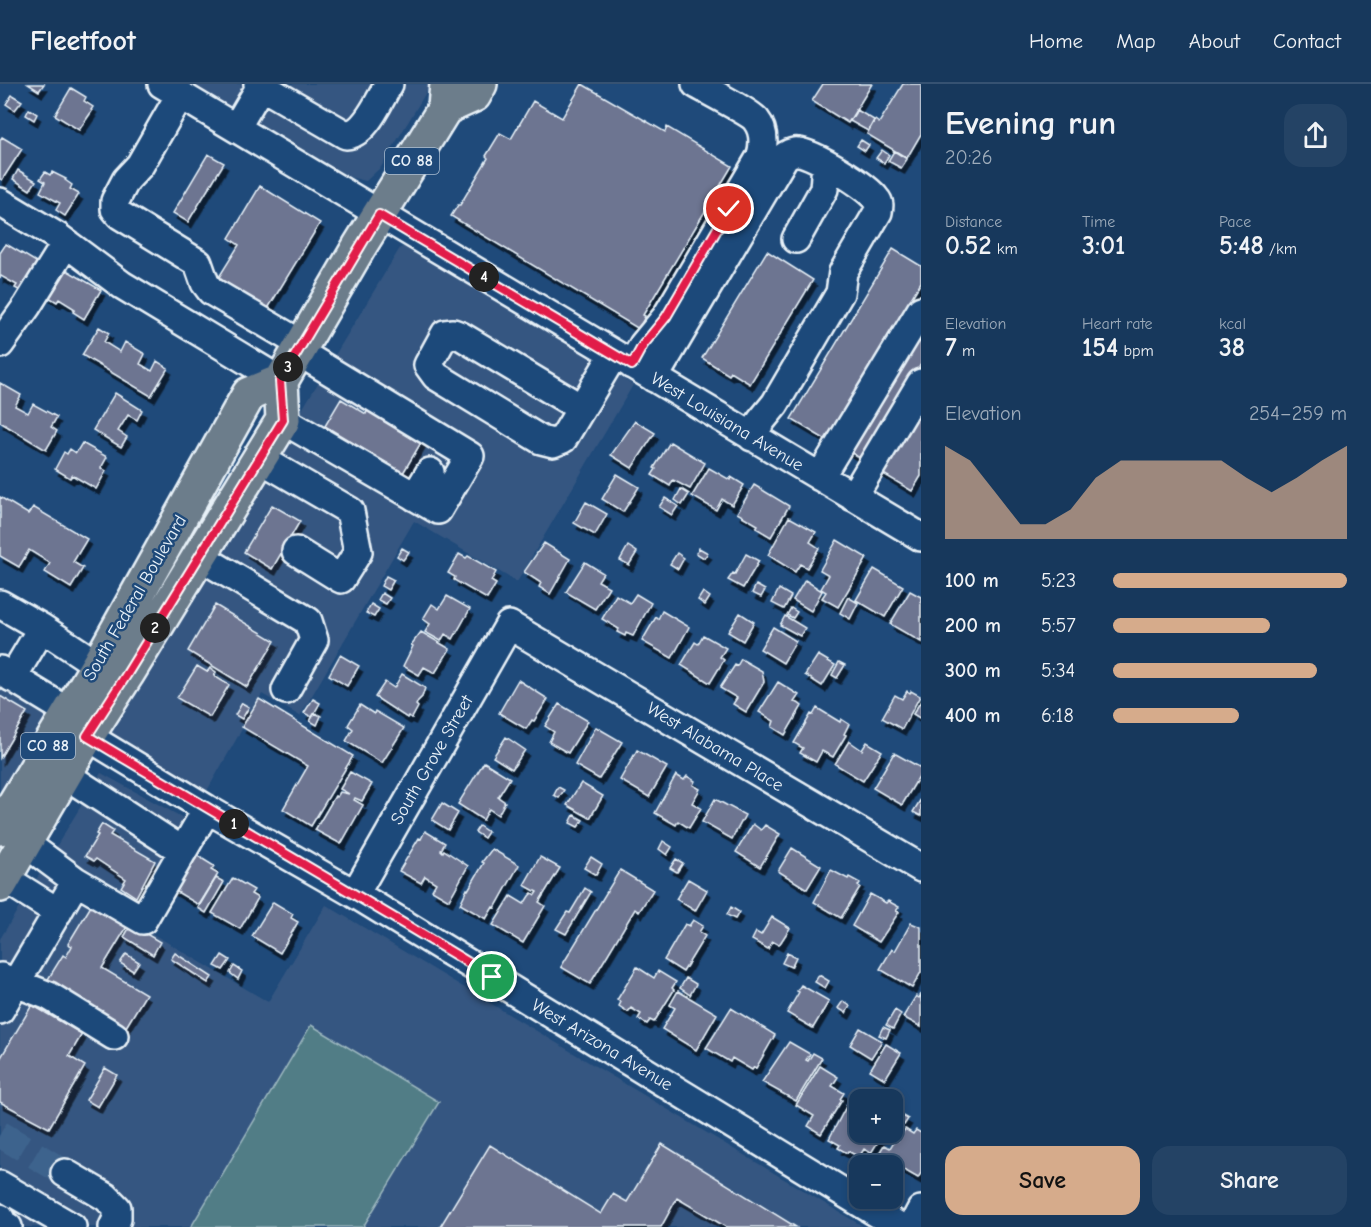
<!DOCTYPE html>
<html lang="en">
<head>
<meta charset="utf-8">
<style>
	:root { --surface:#17385c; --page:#244365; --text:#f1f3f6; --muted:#9eacbb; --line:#365272; --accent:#d6ab8b }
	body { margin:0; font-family:"Comic Neue",sans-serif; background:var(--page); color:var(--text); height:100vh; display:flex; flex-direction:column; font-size:22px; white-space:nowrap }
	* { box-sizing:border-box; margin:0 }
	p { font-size:20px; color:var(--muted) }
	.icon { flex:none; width:33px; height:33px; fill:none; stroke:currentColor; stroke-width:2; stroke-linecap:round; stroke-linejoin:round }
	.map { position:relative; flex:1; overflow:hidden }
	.details { display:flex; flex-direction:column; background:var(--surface); width:450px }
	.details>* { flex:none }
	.buttons { position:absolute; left:849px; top:1005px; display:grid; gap:12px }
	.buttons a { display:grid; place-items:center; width:54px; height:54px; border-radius:12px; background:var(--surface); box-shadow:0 3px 9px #0003,0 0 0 2px var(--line); font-size:30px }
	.pin { position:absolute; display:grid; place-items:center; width:51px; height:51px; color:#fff; margin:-26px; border:3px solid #fff; border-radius:50%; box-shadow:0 2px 6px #0007 }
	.km { position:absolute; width:30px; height:30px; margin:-15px; border-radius:50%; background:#222; color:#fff; font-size:16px; line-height:30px; text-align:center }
	.round { display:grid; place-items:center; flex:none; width:63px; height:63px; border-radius:18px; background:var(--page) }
	.overview { display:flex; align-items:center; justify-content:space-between; height:102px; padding:0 24px }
	h1 { font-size:33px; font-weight:800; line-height:45px }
	.stats { display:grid; grid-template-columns:repeat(3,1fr); gap:9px; height:102px; padding:6px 24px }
	.stats div { display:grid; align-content:center }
	.stats b { font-size:26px; font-weight:800 }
	.stats small { font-size:16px; font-weight:400 }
	.stats p { font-size:16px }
	.chart { height:168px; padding:12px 24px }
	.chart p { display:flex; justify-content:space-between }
	.chart svg { width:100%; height:108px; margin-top:6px; fill:var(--accent); opacity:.7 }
	.button { display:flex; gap:12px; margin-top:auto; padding:12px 24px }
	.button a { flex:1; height:69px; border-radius:18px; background:var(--accent); color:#111; font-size:24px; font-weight:800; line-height:69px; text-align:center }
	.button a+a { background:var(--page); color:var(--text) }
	ul { padding:0 24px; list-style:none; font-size:20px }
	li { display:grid; grid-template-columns:96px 72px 1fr; align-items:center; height:45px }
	li i { height:15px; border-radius:8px; background:var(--accent) }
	header { display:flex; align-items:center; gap:36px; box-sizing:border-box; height:84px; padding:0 30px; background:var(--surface); border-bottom:2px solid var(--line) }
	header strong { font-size:28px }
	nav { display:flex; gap:33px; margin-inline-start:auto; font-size:21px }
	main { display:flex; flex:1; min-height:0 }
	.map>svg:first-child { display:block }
</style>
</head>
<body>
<header>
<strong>Fleetfoot</strong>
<nav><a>Home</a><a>Map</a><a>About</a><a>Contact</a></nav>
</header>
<main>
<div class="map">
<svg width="921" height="1143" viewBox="0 0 921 1143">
	<defs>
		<filter id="shadow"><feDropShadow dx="3.5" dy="6" stdDeviation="0" flood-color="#0009"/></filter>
	</defs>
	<rect width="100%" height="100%" fill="#1f4a7a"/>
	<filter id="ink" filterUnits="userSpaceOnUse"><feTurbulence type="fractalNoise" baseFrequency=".0167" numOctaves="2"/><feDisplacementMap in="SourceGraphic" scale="12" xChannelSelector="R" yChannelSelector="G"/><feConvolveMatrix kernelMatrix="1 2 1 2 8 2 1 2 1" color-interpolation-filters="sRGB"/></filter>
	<g filter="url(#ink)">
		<path fill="#365781" d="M192,0H431L381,83L366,97L349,93Z
			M408,161L427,170L633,301L517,498L414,437L300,632L262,610L204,712L114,657L109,644L400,164Z
			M0,598L55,631L0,729Z
			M101,689L207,747L146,846L268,918L326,821L864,1143H0V855Z"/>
		<path fill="#517d86" stroke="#9cb7bf" stroke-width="1.5" d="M311,941L439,1018L363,1143H191Z"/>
		<path fill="#6d7491" stroke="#e8f1f8" stroke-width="1.5" filter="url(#shadow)" d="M28,0H44L39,7Z
			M582,0L665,48L667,43L732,82L643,231L645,232L639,245L451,132L458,121H460L488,74L486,72L500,49L511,55L533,17L562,34Z
			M823,0H872L848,39L812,17Z
			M903,0H921V50L907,74L867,50L875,36L879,39Z
			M71,4L86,13L84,17L93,23L91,26L92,27L79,46L55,31Z
			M12,11L22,17L15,26L6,20Z
			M29,25L37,30L34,36L26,31Z
			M857,26L874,36L868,47L850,37Z
			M2,53L22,65L2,96L0,95V56Z
			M861,56L869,61L865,67L857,62Z
			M882,66L889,71L884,79L876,74Z
			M894,67L907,75L901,84L888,77Z
			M208,70L224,79L188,138L173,129Z
			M18,86L36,97L30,106L13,95Z
			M45,88L50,91L52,88L66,95L65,96L72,101L70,105L79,110L65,132L56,126L60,119L40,108L45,98L40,95Z
			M260,102L320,139L264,231L214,201L239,161L229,154Z
			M6,160L43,182L26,210L15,204L17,201L1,192L0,194V169Z
			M893,165L921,182V198L887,254L890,256L885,266L882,264L826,356L791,335Z
			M767,167L813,196L750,300L731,288L729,291L702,274Z
			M63,184L101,206L84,235L73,228L75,225L59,215L57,218L47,212Z
			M921,230V280L863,376L842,363Z
			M99,243L109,249L104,258L120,268L125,258L145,270L140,280L152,287L157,277L168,284L151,312L82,271Z
			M0,299L21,311L15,322L28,329L33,320L57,333L51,343L57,347L46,366L0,338Z
			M115,309L142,326L137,336L128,331L118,347L127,353L121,363L93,346Z
			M921,313V392L912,407L877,386Z
			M341,315L366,330L368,325L422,357L403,389L325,342Z
			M635,337L655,349L632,384L611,371Z
			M670,358L705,379L690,405L673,396L670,402L652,391L656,385L654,384Z
			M82,359L107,373L101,384L106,387L96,405L72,391L70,394L55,385L64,368L67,370L70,365L76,369Z
			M709,384L730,396L731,393L744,401L732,421L722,415L716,426L692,412Z
			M617,390L639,403L623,428L602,415Z
			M754,401L789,422L771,453L756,444L758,441L737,429Z
			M681,405L689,410L682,421L675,416Z
			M0,413L28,430L33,423L87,455L73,478L83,484L71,504L45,488L50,479L29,466L19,483L0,472Z
			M665,414L678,422L672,431L659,423Z
			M586,418L607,430L595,451L574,439Z
			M272,421L300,437L272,485L244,468Z
			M789,433L816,448L810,458L819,464L807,484L800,480L795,488L768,471Z
			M837,456L867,474L838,523L822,514L826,508L821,505L829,491L820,486Z
			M544,459L570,475L550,510L539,503L541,499L524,488Z
			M628,462L637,468L629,481L620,476Z
			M402,464L409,468L403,476L397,472Z
			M699,464L708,469L704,474L696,469Z
			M677,469L684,474L678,485L670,480Z
			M459,470L466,474L468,472L496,488L491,497L496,500L487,515L454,496L455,493L448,489Z
			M746,470L759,477L743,504L728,496L733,489L735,490Z
			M585,478L603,489L598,497L609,503L595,525L566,508Z
			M874,485L903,502L885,533L856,516Z
			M386,492L394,496L388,506L381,502Z
			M805,496L822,507L811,527L793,516Z
			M756,501L765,506L761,513L752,509Z
			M779,505L791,512L784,525L772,519Z
			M910,507L921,513V558L890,540Z
			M703,508L710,513L705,521L698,516Z
			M382,509L390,514L386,520L378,516Z
			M636,510L651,519L633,552L626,549L625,552L617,548L619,545L602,535L616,511L630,519Z
			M447,512L470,525L453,555L445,550L441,557L425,548L430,540L423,535L432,520L439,525Z
			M848,513L858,519L850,535L840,529Z
			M371,520L379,525L374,533L366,529Z
			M215,521L275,557L247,603L188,567Z
			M791,524L797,528L793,534L787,531Z
			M662,527L689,543L672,574L642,557L656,533L658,535Z
			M740,529L754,538L743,557L728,548Z
			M785,532L805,544L800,552L780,541Z
			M773,543L796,557L783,579L760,565Z
			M421,548L450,565L435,589L424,583L419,591L403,582L413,562L411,561Z
			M703,551L726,564L720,573L724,576L710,599L681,581L695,558L698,560Z
			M340,571L359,582L347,602L329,591Z
			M818,571L835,581L822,602L805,591Z
			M741,575L762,587L764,598L746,628L733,620L737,614L720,604L735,581L737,582Z
			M839,578L845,581L837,594L832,591Z
			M197,582L207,588L210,584L216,588L214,592L229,601L210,633L177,614Z
			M402,590L425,604L422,613L418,617L416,621L418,623L412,634L408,632L407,634L375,613L385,598L394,604Z
			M518,596L548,615L534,637L532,636L526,645L499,629Z
			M778,598L799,611L794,618L798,619L802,622L785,651L772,643L774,637L759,628Z
			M907,607L910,609L911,607L920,612L902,645L882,634L895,611L902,615Z
			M0,612L27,628L0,674Z
			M259,615L353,672L311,742L283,725L308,682L242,643Z
			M313,615L320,619L312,633L304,629Z
			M921,617V635L913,630Z
			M242,619L249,623L242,635L235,631Z
			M559,620L588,637L568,669L549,658L554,648L545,642Z
			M360,621L374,630L375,627L404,644L382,679L346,657L353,645L348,641Z
			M817,624L840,638L841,635L849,640L844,650L846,651L833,673L822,667L816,678L800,669L803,664L794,659L811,630L813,631Z
			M315,629L321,632L317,641L310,637Z
			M596,643L622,658L599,695L575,681Z
			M506,653L525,666L512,685L493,673Z
			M849,657L862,666L867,658L882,667L863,697L835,680Z
			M637,666L667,683L649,713L620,696Z
			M894,669L921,684V689L902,721L873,704Z
			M484,678L510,694L498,713L505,718L498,731L489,725L483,736L458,720Z
			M350,688L372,700L362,717L355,714L354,716L363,721L341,760L315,746L335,712L337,713L340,708L349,710L340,705Z
			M676,691L684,696L687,692L695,697L693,701L700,705L692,719L701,724L689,744L678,737L676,741L655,729Z
			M581,699L603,712L590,734L567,721Z
			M558,703L564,706L559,714L554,711Z
			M715,715L745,731L732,755L702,738Z
			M921,715V732L913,728Z
			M442,719L458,729L448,746L432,736Z
			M574,731L583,736L578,743L570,739Z
			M102,740L113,747L110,751L155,777L136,813L121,803L126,795L96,775L94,777L85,772L98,751L96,750Z
			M753,740L761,746L765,741L780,750L760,783L736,768Z
			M479,742L488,748L484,754L475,748Z
			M425,747L445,759L441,766L443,768L444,766L468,782L449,816L432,806L436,799L425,792L421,799L399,787L419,754L421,755Z
			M663,757L672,763L667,771L659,765Z
			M792,764L821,782L807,805L778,787Z
			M492,765L519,781L495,824L493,823L486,835L460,820L467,805L468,806L484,779L482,778Z
			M193,769L214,782L211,786L218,790L199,821L172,805Z
			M540,773L560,784L539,818L545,822L523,859L493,841L511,812L524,820L529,812L532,809L535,811L537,808L524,801Z
			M591,773L602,780L596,791L584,784Z
			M676,775L683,779L677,788L670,784Z
			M620,786L653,806L639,828L635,825L590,900L561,883Z
			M831,786L848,795L849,793L860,799L858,802L860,803L841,834L814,818Z
			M216,794L224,798L206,829L198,824Z
			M233,794L254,806L251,810L258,814L240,845L212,829Z
			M688,795L707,806L695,827L676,815Z
			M585,804L591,808L566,850L556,845L567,828L570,829Z
			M870,810L886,819L888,817L899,823L896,827L899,828L879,858L852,842Z
			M94,817L131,836L102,884L146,910L123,948L45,900L63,871L66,873L72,862L68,860Z
			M273,818L293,830L291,834L298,838L280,869L252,852Z
			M731,823L739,828L735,835L727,831Z
			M772,833L790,844L779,861L772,857L768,865L752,856L756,848L761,851Z
			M693,836L703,842L699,848L705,852L683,888L664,876L685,840L689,842Z
			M911,839L921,843V888L912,904L880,885L892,865L895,867Z
			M131,841L160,858L153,871L124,853Z
			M175,869L212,893L208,899L171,875Z
			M787,869L796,873L791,883L782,879Z
			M126,870L139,878L133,887L120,879Z
			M222,871L230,876L223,886L215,882Z
			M234,882L242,887L238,895L230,889Z
			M637,883L654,894L658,887L676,898L672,904L674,906L654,938L650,936L647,940L638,935L641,930L631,924L628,928L619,922L621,918L617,916Z
			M819,891L829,897L825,904L815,898Z
			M686,894L696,900L690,911L680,904Z
			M801,901L829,917L813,944L787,929L799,908L797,907Z
			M678,907L717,930L696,966L662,945L675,924L670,921Z
			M921,910V943L903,933L916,912L919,914Z
			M843,917L850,922L846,929L838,924Z
			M32,921L82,950L69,972L85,982L49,1044L0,1018V975Z
			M731,924L775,951L756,984L754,983L752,986L732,974L730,978L706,964Z
			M895,926L901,930L893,945L886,941Z
			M883,943L890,946L886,954L879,951Z
			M860,944L882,957L871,974L850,961Z
			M789,958L810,970L806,976L808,977L813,969L822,974L796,1017L762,998Z
			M886,960L901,969L885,995L870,986Z
			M820,982L838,993L832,1002L844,1009L840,1015L842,1016L821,1050L808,1042L814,1032L796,1021Z
			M105,984L117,991L98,1023L86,1016Z
			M848,1019L852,1021L851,1024L860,1029V1048H884L871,1069L864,1065L859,1073L848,1067L847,1069L838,1064L840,1061L829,1055Z
			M899,1030L908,1035L904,1041L895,1036Z
			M905,1045L913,1050L916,1046L921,1049V1089L918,1094L899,1083L893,1093L892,1082L872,1081L884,1061L890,1064L896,1054L898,1056Z
			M662,1060L796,1143H726L677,1114L661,1143H440L490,1061L601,1130L613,1110L627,1118Z"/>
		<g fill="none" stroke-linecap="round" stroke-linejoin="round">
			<path stroke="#3d638d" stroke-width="27" stroke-dasharray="27 14" stroke-linecap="butt" d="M0,1050L65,1089"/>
			<g stroke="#e8f1f8" stroke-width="32">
				<path id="minor" d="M162,0L921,453
					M258,0L346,51C366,50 379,16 389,0
					M180,11L140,81L126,96L115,117V125L120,131L198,179L205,199L211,207L301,260
					M236,44L262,0
					M0,118L58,153L122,201L281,297
					M796,155L824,105L826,79
					M0,260L27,222L66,159
					M632,281L643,261L666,233L761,72C764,60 764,46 756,36C751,29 706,6 696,0
					M654,294L785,72C789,70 793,67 798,68C814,69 867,102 876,115C880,119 879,123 878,128L843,188L840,209L775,320L761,337L752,353
					M581,324L461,252L453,249L445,250L428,281L436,292L541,356L553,359L563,355L614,270
					M283,336L438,426L470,372L297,267
					M259,374L350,427L358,468L341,495L296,467
					M820,393L921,226
					M415,413L430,388
					M853,413L921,299
					M199,472L308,537L314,556L286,606
					M0,520L42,544L98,581
					M0,586L69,628
					M12,594L42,544
					M87,652L207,725L355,810L900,1143
					M64,690L183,767
					M25,759L76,797
					M4,794L58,828
					M355,810L509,541L921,784
					M1,893L49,912L114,952
					M0,926L76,797L143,836L207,725
					M65,1089L106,1113L117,1124V1135L113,1143
					M0,1101L72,1143
					M0,1134L3,1140L8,1143
					M912,1143L921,1126"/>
			</g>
			<g stroke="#e8f1f8" stroke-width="38">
				<path id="major" d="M445,24L474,11L480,0
					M0,744L98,581L249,310L281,297
					M0,801L87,652L127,590L283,336L281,297L359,163L445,24L447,0"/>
			</g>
			<use href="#minor" stroke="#1f4a7a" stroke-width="27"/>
			<use href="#major" stroke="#6c7d8b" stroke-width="33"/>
		</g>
	</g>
	<g fill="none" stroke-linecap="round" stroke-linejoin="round" filter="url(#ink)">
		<g stroke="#fff" stroke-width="12">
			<path id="route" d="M492,893C358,811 221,733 87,652L127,590L283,336L280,297L379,131L632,281L643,261L666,233L729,125"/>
		</g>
		<use href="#route" stroke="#e11d48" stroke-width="8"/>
	</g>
	<g text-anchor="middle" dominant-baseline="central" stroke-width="5" stroke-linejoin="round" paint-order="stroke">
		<g fill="#1f4a7a" stroke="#acbfd2" stroke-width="1.5">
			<rect x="385" y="64" width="54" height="26" rx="4.5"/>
			<rect x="21" y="649" width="54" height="26" rx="4.5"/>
		</g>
		<g font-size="16" font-weight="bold" fill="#e8f1f8">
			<text x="412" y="77">CO 88</text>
			<text x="48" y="662">CO 88</text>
		</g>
		<g font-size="18" fill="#e8f1f8" stroke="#1f4a7a">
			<text transform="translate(727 338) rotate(31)">West Louisiana Avenue</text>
			<text transform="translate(135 514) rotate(-60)">South Federal Boulevard</text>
			<text transform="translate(715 663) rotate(31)">West Alabama Place</text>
			<text transform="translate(432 676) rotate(-60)">South Grove Street</text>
			<text transform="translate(602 961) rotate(31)">West Arizona Avenue</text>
		</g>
	</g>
</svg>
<div class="buttons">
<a>+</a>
<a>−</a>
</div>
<div class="pin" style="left:492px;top:893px;background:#1e9e55"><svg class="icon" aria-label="arrive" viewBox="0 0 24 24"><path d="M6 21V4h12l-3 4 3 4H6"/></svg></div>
<div class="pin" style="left:729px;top:125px;background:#d93025"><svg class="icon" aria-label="check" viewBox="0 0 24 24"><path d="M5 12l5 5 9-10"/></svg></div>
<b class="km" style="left:234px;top:740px">1</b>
<b class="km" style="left:155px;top:544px">2</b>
<b class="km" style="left:288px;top:283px">3</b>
<b class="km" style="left:484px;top:193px">4</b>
</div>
<section class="details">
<div class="overview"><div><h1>Evening run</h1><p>20:26</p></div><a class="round"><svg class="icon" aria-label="share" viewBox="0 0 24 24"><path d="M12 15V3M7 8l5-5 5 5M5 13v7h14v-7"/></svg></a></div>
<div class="stats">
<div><p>Distance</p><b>0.52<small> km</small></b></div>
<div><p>Time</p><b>3:01</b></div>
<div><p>Pace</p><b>5:48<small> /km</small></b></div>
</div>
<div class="stats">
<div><p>Elevation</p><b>7<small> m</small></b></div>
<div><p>Heart rate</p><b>154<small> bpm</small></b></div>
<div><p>kcal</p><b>38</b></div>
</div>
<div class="chart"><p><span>Elevation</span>254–259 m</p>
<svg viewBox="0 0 160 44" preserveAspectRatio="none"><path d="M0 44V6L10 12L20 25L30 38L40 38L50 32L60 19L70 12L80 12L90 12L100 12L110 12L120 19L130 25L140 19L150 12L160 6V44z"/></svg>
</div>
<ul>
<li><b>100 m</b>5:23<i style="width:100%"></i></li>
<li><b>200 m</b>5:57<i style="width:67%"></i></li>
<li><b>300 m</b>5:34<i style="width:87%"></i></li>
<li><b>400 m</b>6:18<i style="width:54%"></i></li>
</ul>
<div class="button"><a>Save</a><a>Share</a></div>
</section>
</main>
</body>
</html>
